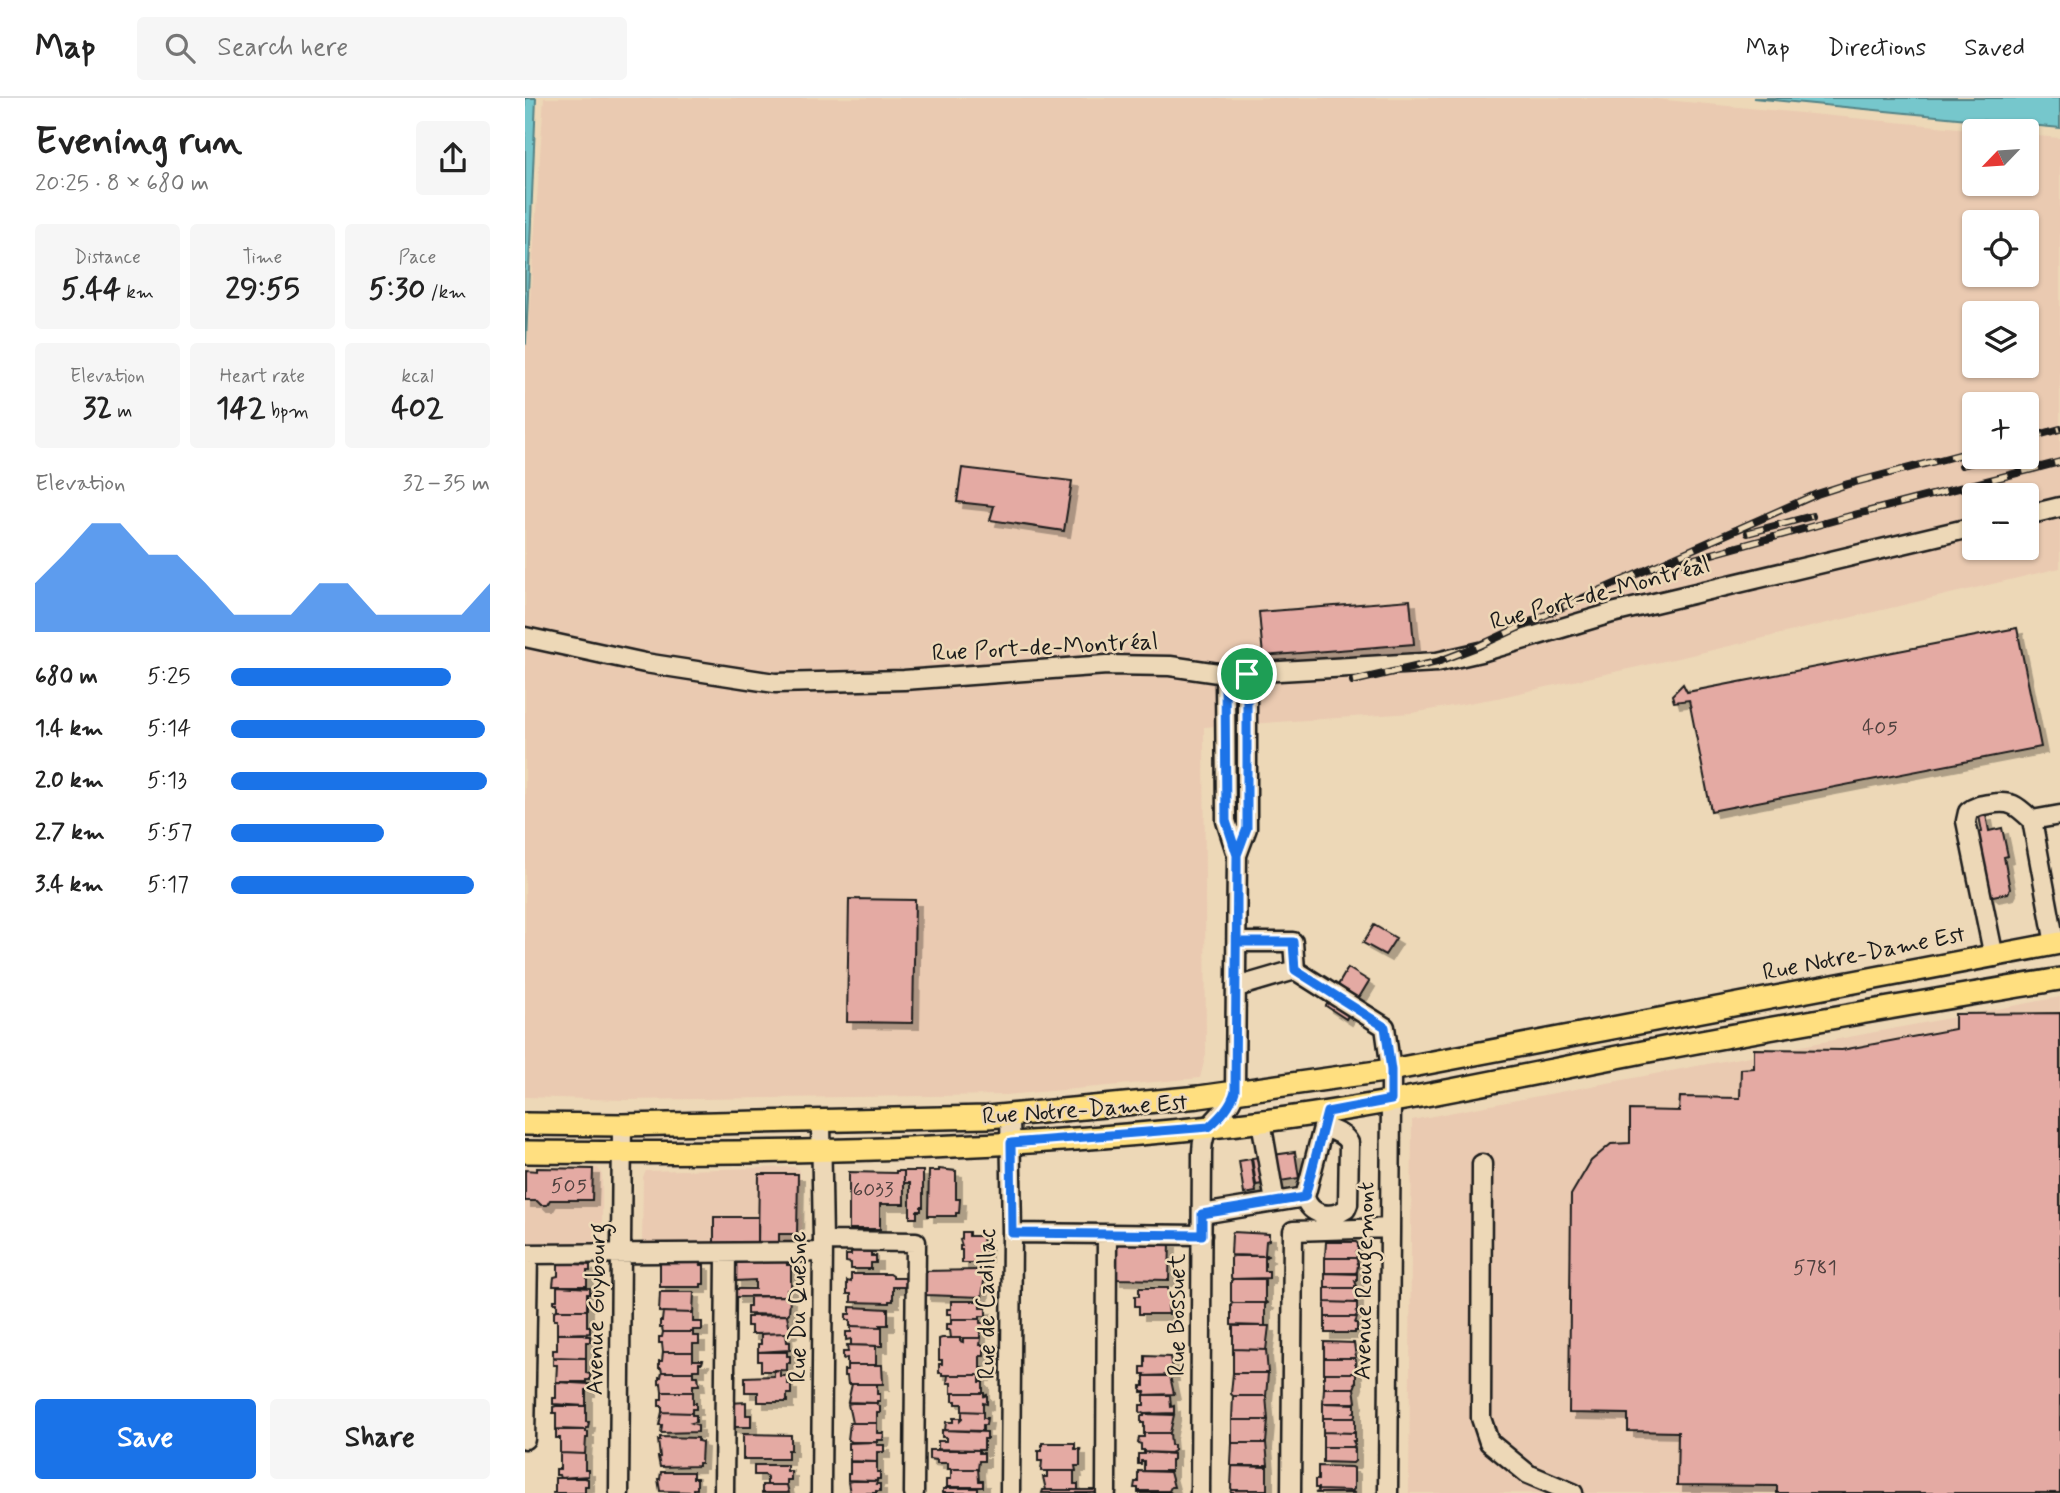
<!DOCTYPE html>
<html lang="en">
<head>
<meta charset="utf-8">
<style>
	:root { --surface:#fff; --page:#f6f6f6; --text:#222; --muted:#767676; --line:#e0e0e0; --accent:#1a73e8 }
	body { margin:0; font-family:Mynerve,sans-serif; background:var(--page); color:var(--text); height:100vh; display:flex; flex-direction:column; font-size:26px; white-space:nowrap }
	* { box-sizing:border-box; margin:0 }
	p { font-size:23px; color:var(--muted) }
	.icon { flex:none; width:38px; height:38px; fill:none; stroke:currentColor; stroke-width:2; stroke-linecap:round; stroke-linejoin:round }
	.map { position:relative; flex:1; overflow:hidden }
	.sheet { display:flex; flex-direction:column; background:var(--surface); width:525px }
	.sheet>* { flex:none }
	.needle { width:46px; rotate:245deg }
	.buttons { position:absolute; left:1437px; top:21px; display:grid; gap:14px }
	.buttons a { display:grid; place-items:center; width:77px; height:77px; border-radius:7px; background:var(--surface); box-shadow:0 2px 5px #0004; font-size:35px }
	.pin { position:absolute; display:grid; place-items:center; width:60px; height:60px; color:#fff; margin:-30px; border:4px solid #fff; border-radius:50%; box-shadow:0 2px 7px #0007 }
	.round { display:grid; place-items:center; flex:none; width:74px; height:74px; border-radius:7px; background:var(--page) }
	.summary { display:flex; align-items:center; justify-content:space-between; height:119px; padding:0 35px }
	h1 { font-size:38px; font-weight:700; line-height:52px }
	.stats { display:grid; grid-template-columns:repeat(3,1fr); gap:10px; height:119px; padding:7px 35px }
	.stats div { display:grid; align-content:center; border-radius:7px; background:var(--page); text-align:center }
	.stats b { font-size:30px; font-weight:700 }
	.stats small { font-size:19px; font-weight:400 }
	.stats p { font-size:19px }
	.chart { height:196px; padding:14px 35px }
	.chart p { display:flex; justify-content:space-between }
	.chart svg { width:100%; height:126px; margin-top:7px; fill:var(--accent); opacity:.7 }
	.cta { display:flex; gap:14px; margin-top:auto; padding:14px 35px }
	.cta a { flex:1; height:80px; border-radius:7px; background:var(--accent); color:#fff; font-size:28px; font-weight:700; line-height:80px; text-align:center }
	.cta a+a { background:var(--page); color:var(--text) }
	ul { padding:0 35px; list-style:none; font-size:23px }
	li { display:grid; grid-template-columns:112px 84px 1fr; align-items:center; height:52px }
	li i { height:18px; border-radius:9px; background:var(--accent) }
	header { display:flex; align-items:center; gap:42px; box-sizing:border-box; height:98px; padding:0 35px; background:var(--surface); border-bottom:2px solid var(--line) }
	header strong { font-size:33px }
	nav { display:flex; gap:38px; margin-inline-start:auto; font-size:24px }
	.search { width:490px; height:63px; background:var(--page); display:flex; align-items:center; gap:18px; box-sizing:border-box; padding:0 24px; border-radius:7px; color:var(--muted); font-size:26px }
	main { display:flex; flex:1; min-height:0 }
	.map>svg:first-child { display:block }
</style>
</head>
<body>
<header>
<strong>Map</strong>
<div class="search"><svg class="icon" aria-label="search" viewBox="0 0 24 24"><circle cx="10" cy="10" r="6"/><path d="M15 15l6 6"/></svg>Search here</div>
<nav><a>Map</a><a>Directions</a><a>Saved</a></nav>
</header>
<main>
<section class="sheet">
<div class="summary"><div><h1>Evening run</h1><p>20:25 · 8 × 680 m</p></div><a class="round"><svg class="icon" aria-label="share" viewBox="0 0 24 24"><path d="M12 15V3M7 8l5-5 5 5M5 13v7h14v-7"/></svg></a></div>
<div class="stats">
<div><p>Distance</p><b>5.44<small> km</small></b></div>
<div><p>Time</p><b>29:55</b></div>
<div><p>Pace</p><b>5:30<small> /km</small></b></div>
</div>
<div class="stats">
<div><p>Elevation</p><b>32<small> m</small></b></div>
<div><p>Heart rate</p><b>142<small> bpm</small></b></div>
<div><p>kcal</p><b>402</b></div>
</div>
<div class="chart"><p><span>Elevation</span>32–35 m</p>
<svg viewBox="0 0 160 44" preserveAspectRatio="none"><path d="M0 44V27L10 17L20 6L30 6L40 17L50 17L60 27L70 38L80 38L90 38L100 27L110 27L120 38L130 38L140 38L150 38L160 27V44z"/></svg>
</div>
<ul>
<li><b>680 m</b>5:25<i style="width:85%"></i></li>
<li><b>1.4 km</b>5:14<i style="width:98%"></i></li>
<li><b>2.0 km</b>5:13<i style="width:99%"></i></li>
<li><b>2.7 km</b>5:57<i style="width:59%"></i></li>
<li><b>3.4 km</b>5:17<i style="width:94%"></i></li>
</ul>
<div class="cta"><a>Save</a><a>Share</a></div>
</section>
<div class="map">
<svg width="1535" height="1395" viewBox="0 0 1535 1395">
	<defs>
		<filter id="shadow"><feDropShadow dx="6" dy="6" stdDeviation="0" flood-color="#0004"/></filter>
	</defs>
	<rect width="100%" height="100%" fill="#edd8b7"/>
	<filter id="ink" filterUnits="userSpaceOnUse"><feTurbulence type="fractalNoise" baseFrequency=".0143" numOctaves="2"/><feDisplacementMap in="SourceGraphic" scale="14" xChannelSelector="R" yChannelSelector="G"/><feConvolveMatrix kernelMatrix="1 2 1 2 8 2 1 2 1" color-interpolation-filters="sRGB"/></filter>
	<g filter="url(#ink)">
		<path fill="#eacab1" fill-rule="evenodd" d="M19,0H1120L1464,33H1449V86H1502V37L1535,40V470L1162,558L972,600L887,615L679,629L681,956L675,980L481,997L98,1002L0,999V245H2ZM1449,124H1502V177H1449ZM1449,215H1502V268H1449ZM1449,306H1502V359H1449ZM1449,397H1502V450H1449Z
			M1535,899V1395H884L887,1022Z
			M0,1069L73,1070L77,1077V1147L0,1146Z
			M269,1069L273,1071L275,1078L278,1148L117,1149L118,1079L121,1073Z"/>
		<path fill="#76c7cc" stroke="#528386" stroke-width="2" d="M0,0H11L1,245L0,244Z
			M1228,0H1535V30Z"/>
		<path fill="#e4aaa3" stroke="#1c1c1c" stroke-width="2" filter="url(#shadow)" d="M437,370L547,383L539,433L465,422L469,408L432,404Z
			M885,502L889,546L738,558L734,514Z
			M1492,530L1516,649L1186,713L1164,602L1149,604L1147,597L1158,586L1162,594Z
			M1461,717L1464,733L1477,730L1483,758L1479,759L1485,791L1483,795L1468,798L1464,795L1449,736L1457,734L1454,718Z
			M324,801L390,802L388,925L322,924Z
			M849,827L871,840L860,857L838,845Z
			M823,870L844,883L821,921L801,908Z
			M1535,915V1395H1252V1388L1152,1387L1153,1334L1103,1333V1316L1044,1315L1046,1097L1066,1063L1086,1046L1105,1045V1012L1154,1013L1155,999L1215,1000L1216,971L1229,970V951L1317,952L1430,931V916Z
			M770,1054L774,1080L731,1087L727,1060Z
			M726,1061L731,1094L719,1096L714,1063Z
			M12,1070L68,1071L67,1102H25L22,1107H16L12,1103H0V1072L12,1073Z
			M414,1071L431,1073V1101H435L434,1115H431V1118H403L404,1073H414Z
			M371,1073H379V1106H355V1131H324V1074L371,1075Z
			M379,1073H398V1109H396V1113H392V1120H385V1085H379Z
			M234,1076H273L272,1136H254V1147H233Z
			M189,1119H233V1146H189Z
			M437,1134H444V1138H458L457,1146H461V1158H458V1165H437V1152H435V1148H437L435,1142L437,1141Z
			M708,1134L744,1136V1142L741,1143L740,1156L742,1158L706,1157L707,1136Z
			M591,1143L645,1144L644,1182L590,1181Z
			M801,1144H831L833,1146V1154H831L832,1158L831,1160H800Z
			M326,1151L346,1152V1158H351V1165H346V1171H326V1165L321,1164V1157H326Z
			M709,1158H742L740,1160V1173H744V1180L708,1181L706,1180V1159Z
			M800,1160H831L832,1162L833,1165H831L833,1166L832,1174L830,1175H800Z
			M210,1162H262V1167H266V1192H262V1198L210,1199V1191H230V1182L210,1183V1177H206V1168L210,1167Z
			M33,1165L65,1167V1173H62V1188H28L29,1179L33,1178Z
			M135,1165H176V1167H179V1186H176V1189H135Z
			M454,1172H457V1175H460L457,1199L400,1197V1185H398L400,1173Z
			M800,1175L832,1176V1183H830L832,1188H830V1190H800Z
			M326,1176H365L368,1178V1180H384V1189H368V1203H364V1205L326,1204V1196H322V1183L326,1184Z
			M708,1181H740V1203L742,1205H708L706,1203V1183Z
			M32,1188L65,1190V1196H62V1212H32V1205H29V1202H32Z
			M614,1190H643V1198H648V1208H643L644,1216H614V1208H610V1198H614Z
			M800,1190H830L832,1191V1195H830H832V1203L830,1205L800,1204Z
			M135,1194H169L168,1215L134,1214Z
			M225,1198H262L261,1200H265L264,1215L262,1217L222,1216V1208H225Z
			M426,1203H455V1210H461V1218H455V1221H426V1216H422V1211H426Z
			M800,1204L832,1205V1213H830L832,1214V1217L830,1219H800Z
			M708,1205H742L740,1207V1228L706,1227V1206Z
			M325,1209L363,1211V1227H355V1229L325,1228V1222H321V1216H325Z
			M32,1212H62V1228H65V1235L32,1236V1222H29V1213Z
			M138,1214L168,1215V1224H177V1232H168V1234H138L137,1230H135V1223H137Z
			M262,1217L264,1227H265L266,1233L263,1235L226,1236V1228H222V1219H226V1218Z
			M800,1219H830L832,1220L830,1225H832V1233H830V1235H800Z
			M426,1221H455V1225H460V1233H455V1240H426L425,1232H421V1226H426Z
			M326,1228L357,1229V1248L326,1247V1241L321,1242V1234H326Z
			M708,1228H744L741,1252L708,1251Z
			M138,1234H168V1238H174V1246H168V1254H138L137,1245H134V1239H137Z
			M261,1235L262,1244H265V1252L233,1254V1246H236V1236Z
			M32,1236H62L61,1238H65V1244H61V1260L28,1259V1252H32Z
			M417,1240H435V1243L438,1244V1240H456L455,1247H459V1258H455V1270H459V1277H417V1275H414V1266H417V1262H414V1241Z
			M799,1244L829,1245L831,1259L829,1260H799Z
			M322,1247L351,1248V1267H322V1260L318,1261V1254H323Z
			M708,1251L741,1252L743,1275H708Z
			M138,1254H168V1262H178L177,1265H174V1272H168V1274H137L136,1270H134V1263H137Z
			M233,1254H262V1258H265V1265H262V1272L236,1273V1263H233Z
			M620,1258L645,1259L648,1277L619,1278L620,1276H616V1269H620Z
			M32,1260H61V1275L65,1276V1282H61V1284H31L32,1267H28V1261Z
			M799,1260H829L831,1262V1266H829H831V1274L829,1275H799Z
			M322,1267H357L358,1286H323L322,1278H319V1272H322Z
			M249,1272H255V1278H262V1286H266V1296H262V1304H233V1294H220V1279L249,1278Z
			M137,1274H168V1278H173L174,1287H168V1294H137L136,1285L134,1286V1279H136Z
			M708,1275H743L741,1298H708L706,1296Z
			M799,1275H829L831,1276V1284L829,1285H831L830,1288L829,1290H799Z
			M423,1277H455V1284H458V1295H426V1285H422Z
			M619,1278H645L649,1296L619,1297L620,1294H616V1288H619Z
			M31,1284L64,1286V1292H61V1308L28,1306V1300H31Z
			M352,1286V1296H355V1303H352V1305L323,1304L327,1286Z
			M799,1290H829L831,1304L829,1305H798Z
			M137,1294H168V1305H171V1311H167V1315L137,1314V1308H134V1301H137Z
			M428,1295H459V1298L462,1297V1306L458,1305V1314L437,1313V1306H431V1303H428Z
			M619,1297H645L646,1309L649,1308V1315L619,1316L615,1314V1307H619Z
			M708,1298H741L743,1322H707Z
			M221,1304V1317H226V1329H205V1305Z
			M327,1305H352V1307L355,1308V1315H352V1325H327L323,1306Z
			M798,1305L830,1306V1313L829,1314H830V1318L829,1320H798Z
			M31,1308H61V1324H64L63,1330H61V1332H31V1315H28V1309Z
			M437,1313L458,1314V1320H462L461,1327H458V1333L420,1332L421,1324H428V1320H435V1323L437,1321Z
			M137,1314L167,1315V1317H171V1324L167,1325L173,1327V1334L136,1335L137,1327H134Z
			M619,1316L649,1317L645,1335H619V1325H616V1318H619Z
			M798,1320H829L830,1321V1333L828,1335L798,1334Z
			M707,1322H743L741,1345H707Z
			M325,1325H352V1335H359L358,1342H352V1344H327L323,1342Z
			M31,1331L61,1332V1334H63V1340H61L60,1356L35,1355V1340H31Z
			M417,1332L462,1334V1341H459V1352L413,1351V1343H421V1339H417Z
			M798,1334L830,1335V1343H828L830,1347L828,1349H798Z
			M619,1335H645L646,1347H649V1353L645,1355L619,1354V1352H616V1346L613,1345L614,1339H619Z
			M218,1336L266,1337V1352H263V1361H218Z
			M135,1339L173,1340V1343L177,1344L176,1365H173V1368L135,1369L133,1359H135L133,1342H135Z
			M352,1344V1347H359V1354H352V1364L325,1363V1351H323V1345Z
			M517,1345H550V1351H555V1368H550L551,1373H516L517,1363H513V1353H517Z
			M707,1345H741L743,1367H740V1369L707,1368L706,1367Z
			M798,1349H828L830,1350V1354L828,1355H830V1363L828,1365L798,1364Z
			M404,1352H454V1355H459V1363H454L453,1371H423V1365H412V1362L404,1361Z
			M619,1354L648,1356V1362H646V1373H619V1363H616V1366H613V1356H619Z
			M35,1355L60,1356V1372H63V1378L35,1380L34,1377H31V1371H35Z
			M325,1364H352V1374H355V1381H352V1383L323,1382V1376H325Z
			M229,1367H262V1373H266V1382H262V1387H242V1379L240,1377H229Z
			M707,1368H742V1392H707L706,1390Z
			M793,1368L827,1369L829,1370V1391L827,1393L793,1392V1390H790V1382H793Z
			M426,1371H453L454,1383H458V1389H422V1381H426Z
			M522,1373H549V1386H553V1392H521L518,1379H522Z
			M613,1373L645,1374L649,1389H646L644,1393H613V1390H609L610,1384H613Z
			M136,1374H168V1380H172V1391H168V1394L135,1393L133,1381H135Z
			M30,1380H60L63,1381V1388H60V1395H27H30Z
			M327,1383H352L351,1386H355V1393H351V1395H325L323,1384Z
			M237,1387H262L264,1395H237Z
			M421,1390H453V1395H418V1391H421Z
			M518,1392H574V1395H517Z
			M707,1392H740L744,1395H706Z
			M793,1392L827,1393L829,1395H790L793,1394Z
			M613,1393H644L646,1395H613Z"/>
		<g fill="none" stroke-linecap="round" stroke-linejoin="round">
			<g stroke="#1c1c1c" stroke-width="23">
				<path id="minor" d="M1502,417L1535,409
					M0,539L120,565L250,585L379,582L582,567L645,568L700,576L912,564L960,553L1087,515L1449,429
					M1507,722L1535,717
					M712,757L722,730V576
					M712,844H768L770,872
					M1469,859L1441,723L1443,714C1450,708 1457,707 1465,706C1487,702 1492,708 1507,722L1530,846
					M712,889L770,872L860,929L866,972V1002L863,1395
					M485,1017L487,1135L485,1395
					M736,1023L750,1104
					M296,1024L298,1143L296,1395
					M957,1066L956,1320L964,1344L1003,1376L1048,1395
					M780,1099C785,1118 806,1121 821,1111L823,1106L824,1045C819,1035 808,1033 798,1029
					M677,1116L780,1099L802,1014
					M487,1135L677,1137
					M298,1143L391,1144L389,1395
					M0,1156L298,1154
					M0,1341L3,1156
					M94,1395L97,1027
					M199,1395L201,1156
					M581,1395L582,1136
					M675,1395L677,1054C677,1048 678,1042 680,1036C687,1020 705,1013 710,993L712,757L701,723L700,576
					M766,1395L768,1133L865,1130"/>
			</g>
			<g stroke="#1c1c1c" stroke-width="26">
				<path id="major" d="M0,1026L97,1027L463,1019L674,999L866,972L1535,845
					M0,1054C243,1056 489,1053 730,1024C864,1008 997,977 1129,952C1264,926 1400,904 1535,881"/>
			</g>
			<use href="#minor" stroke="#edd8b7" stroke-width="18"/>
			<use href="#major" stroke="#ffdf80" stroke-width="21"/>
			<g stroke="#1c1c1c" stroke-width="8">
				<path id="rail" d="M1502,340L1535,331
					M1437,367L1468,359
					M1223,435L1287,418
					M1158,464L1325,418L1535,364
					M828,583L912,564L954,548L1031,512L1292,396L1323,386L1449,353"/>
			</g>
			<use href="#rail" stroke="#edd8b7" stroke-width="5" stroke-dasharray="16" stroke-linecap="butt"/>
		</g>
	</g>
	<g fill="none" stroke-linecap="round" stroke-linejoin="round" filter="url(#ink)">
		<g stroke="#fff" stroke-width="14">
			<path id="route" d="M722,576H700L701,723L712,757L710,993C706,1008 695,1019 684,1029L486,1045L487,1135L677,1137V1116L780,1099L802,1014L866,1002V972L860,929L770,872L768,844H712V757L722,730V576"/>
		</g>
		<use href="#route" stroke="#1a73e8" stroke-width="9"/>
	</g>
	<g text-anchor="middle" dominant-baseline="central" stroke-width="5" stroke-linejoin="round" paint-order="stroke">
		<g font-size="21" fill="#4e403e">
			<text x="1355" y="630">405</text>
			<text x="44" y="1088">505</text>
			<text x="348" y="1092">6033</text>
			<text x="1290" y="1170">5781</text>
		</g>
		<g font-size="24" fill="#1c1c1c" stroke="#edd8b7">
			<text transform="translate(1075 496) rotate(-15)">Rue Port-de-Montréal</text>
			<text transform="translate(520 550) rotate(-3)">Rue Port-de-Montréal</text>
			<text transform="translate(1339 856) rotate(-11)">Rue Notre-Dame Est</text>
			<text transform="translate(560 1012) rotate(-4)">Rue Notre-Dame Est</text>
			<text transform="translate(840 1183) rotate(-89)">Avenue Rougemont</text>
			<text transform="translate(462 1206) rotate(-90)">Rue de Cadillac</text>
			<text transform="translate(273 1209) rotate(-90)">Rue Du Quesne</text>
			<text transform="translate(72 1211) rotate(-89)">Avenue Guybourg</text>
			<text transform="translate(652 1217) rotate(-90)">Rue Bossuet</text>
		</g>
	</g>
</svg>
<div class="buttons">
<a><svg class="needle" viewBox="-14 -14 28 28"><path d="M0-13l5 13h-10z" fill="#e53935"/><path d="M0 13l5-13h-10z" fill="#767676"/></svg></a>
<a><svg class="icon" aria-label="locate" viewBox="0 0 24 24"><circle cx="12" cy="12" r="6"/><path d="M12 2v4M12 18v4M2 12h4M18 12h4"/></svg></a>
<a><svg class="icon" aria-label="layers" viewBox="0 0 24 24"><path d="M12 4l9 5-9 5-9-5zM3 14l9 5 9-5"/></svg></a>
<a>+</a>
<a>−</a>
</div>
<div class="pin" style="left:722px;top:576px;background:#1e9e55"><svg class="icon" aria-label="arrive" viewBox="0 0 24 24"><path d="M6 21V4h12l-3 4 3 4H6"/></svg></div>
</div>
</main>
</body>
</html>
